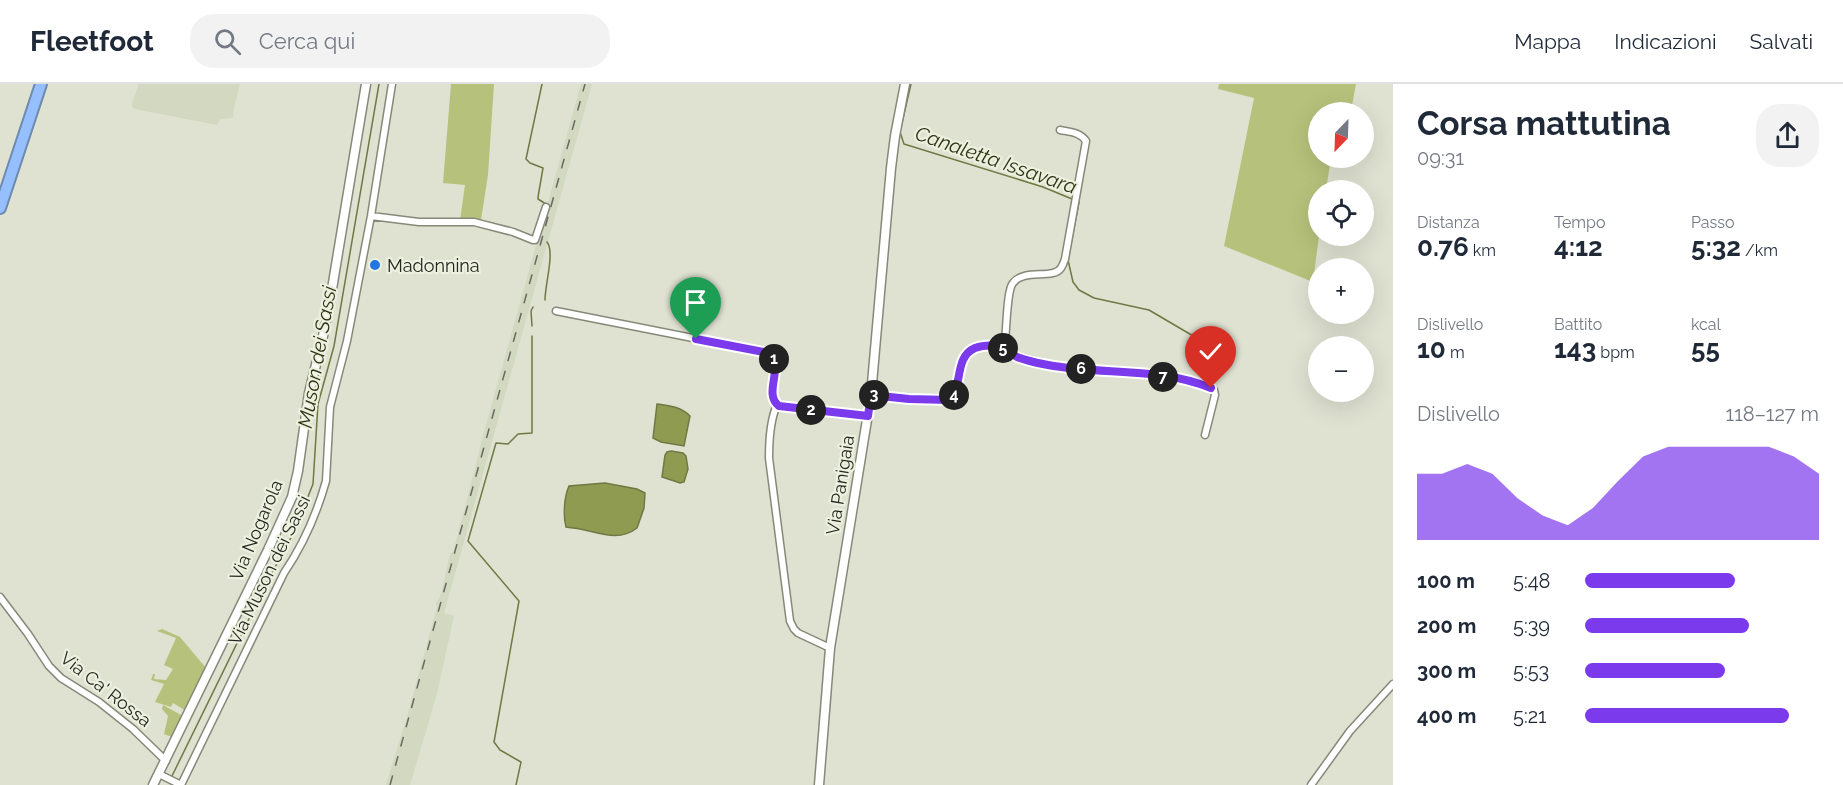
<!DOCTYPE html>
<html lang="it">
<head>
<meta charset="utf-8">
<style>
	:root { --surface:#fff; --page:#f2f2f3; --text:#1f2937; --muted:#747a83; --line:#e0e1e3; --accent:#7c3aed }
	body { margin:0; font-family:Raleway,sans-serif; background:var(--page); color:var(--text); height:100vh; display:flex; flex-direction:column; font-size:22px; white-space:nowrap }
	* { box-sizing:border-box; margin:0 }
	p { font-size:20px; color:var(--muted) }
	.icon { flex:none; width:33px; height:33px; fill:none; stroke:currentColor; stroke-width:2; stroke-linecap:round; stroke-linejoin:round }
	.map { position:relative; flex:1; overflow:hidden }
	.details { display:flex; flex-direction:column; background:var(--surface); width:450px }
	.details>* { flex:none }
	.needle { width:39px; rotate:203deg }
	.fabs { position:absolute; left:1308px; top:18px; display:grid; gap:12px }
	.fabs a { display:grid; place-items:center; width:66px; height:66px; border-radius:50%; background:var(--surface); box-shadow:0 6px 24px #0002; font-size:30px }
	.pin { position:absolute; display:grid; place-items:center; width:51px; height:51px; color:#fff; margin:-62px -26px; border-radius:50% 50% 50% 0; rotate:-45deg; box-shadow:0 0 6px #0007 }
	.pin .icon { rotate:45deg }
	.km { position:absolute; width:30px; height:30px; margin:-15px; border-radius:50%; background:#222; color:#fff; font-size:16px; line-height:30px; text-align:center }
	.round { display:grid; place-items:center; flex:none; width:63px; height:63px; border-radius:24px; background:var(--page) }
	.headline { display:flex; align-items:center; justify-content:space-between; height:102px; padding:0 24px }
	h1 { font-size:33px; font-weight:700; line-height:45px }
	.metrics { display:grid; grid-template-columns:repeat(3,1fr); gap:9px; height:102px; padding:6px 24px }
	.metrics div { display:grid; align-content:center }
	.metrics b { font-size:26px; font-weight:700 }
	.metrics small { font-size:16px; font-weight:400 }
	.metrics p { font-size:16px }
	.chart { height:168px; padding:12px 24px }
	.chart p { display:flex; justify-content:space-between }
	.chart svg { width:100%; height:108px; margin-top:6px; fill:var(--accent); opacity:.7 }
	ul { padding:0 24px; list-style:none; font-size:20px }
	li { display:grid; grid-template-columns:96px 72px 1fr; align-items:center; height:45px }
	li i { height:15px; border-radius:8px; background:var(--accent) }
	header { display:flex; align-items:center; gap:36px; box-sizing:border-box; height:84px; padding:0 30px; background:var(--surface); border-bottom:2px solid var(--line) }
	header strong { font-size:28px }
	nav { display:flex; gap:33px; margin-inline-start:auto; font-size:21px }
	.search { width:420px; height:54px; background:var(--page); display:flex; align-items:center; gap:15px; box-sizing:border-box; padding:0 21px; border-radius:24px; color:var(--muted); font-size:22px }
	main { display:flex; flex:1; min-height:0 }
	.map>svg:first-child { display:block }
</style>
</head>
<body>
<header>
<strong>Fleetfoot</strong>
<div class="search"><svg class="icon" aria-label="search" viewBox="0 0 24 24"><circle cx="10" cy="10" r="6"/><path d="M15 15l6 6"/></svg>Cerca qui</div>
<nav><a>Mappa</a><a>Indicazioni</a><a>Salvati</a></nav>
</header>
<main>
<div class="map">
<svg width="1393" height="701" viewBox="0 0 1393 701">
	<rect width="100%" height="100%" fill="#dfe2d1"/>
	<path fill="#d3d8c0" d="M139,0H240L234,24L233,34L220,35L217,41L135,25L132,23V19Z
		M581,0H592L444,529L454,532L437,610L410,701H386L408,629L437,523L436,519L441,510L450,470L453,468L464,427L484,348Z"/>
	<path fill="#b6c27b" d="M451,0H494L488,91L481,136H460L465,101L443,99Z
		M1219,0H1356L1351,27L1339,25L1338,28H1318V74H1331L1326,106H1318L1319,152L1313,198L1224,162L1254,14L1218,5Z
		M162,545L180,553L206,584L186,627L173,619L171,623L155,618L164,600L151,596L153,590H155L154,595L166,596L173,585L164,581L176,554L157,547Z
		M163,621L183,632L172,653L164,650L168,632L162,625Z"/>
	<path fill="#909b52" stroke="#707843" stroke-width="1.5" d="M657,320C669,322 680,322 690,332L684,362L661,358L653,354Z
		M671,367L683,369L686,372L688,385L684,398L680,399L662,393L665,371L667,368Z
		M605,399L637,405L645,409L644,424L637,444C619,458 600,449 580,445C575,444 571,444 566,443C563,432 564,413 569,402Z"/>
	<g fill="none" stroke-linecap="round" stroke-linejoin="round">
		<path stroke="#707843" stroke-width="1.5" d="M542,0L526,75L530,79L543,84L538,113V115L546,120
			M901,43L911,0
			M900,48L904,60L1043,103L1072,115
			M1077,117L1079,118L1068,176L1073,198L1079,206L1094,214L1149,226L1217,266L1211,300
			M545,216C545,200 555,168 547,158
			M532,242L531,227L533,223
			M172,692L266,500L294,448L313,400L318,320L334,262L379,0
			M516,701L521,678L500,666L494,658L519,517L468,457L496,359L508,360L518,350L532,349V252"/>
		<g stroke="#868979" stroke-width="9">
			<path id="street" d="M371,132L419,138H474L513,148L533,156H535L546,123
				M556,227L764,268C788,277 764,305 777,321L868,332
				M1004,264C1007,250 1006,207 1013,199C1024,184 1053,196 1061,184C1063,181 1064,178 1065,175L1086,57C1080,48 1070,48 1060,46
				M871,311L909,315L950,316L955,308L960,283L965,272L975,264L991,262L1001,263L1017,272L1051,281L1170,293L1211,304L1214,306L1215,311L1205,351
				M777,321C770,336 769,357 769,374L790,537L794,545L798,549L830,564
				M0,513L28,550L49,582L61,594L99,618L133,645L166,677
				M159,690L181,701
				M181,701L284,489C303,461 317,429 326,397L330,323L347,257L371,132L392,0
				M1311,701L1350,647L1393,600"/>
		</g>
		<g stroke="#868979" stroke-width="11">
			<path id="secondary" d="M153,701L268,466L292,413L298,387L309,309L323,252L332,205L366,0
				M819,701L830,564L871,311L891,84L895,52L905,0"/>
		</g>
		<g stroke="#6e8ab0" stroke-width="14">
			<path id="highway" d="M0,124L41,0"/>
		</g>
		<use href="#street" stroke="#fff" stroke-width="6"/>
		<use href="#secondary" stroke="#fff" stroke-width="8"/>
		<use href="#highway" stroke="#95c0fd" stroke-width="10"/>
		<path stroke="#67695f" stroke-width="1.5" stroke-dasharray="10 10" stroke-linecap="butt" d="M390,701L585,0"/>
	</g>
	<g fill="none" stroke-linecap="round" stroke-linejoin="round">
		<g stroke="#fff" stroke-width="12">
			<path id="route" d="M696,255L764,268L771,271C783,286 763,310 779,322L868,332L871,311L909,315L950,316C963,302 954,273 975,264C983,261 999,260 1006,265C1010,267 1013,271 1017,273C1027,277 1038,279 1048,281C1102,291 1160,283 1211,304"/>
		</g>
		<use href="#route" stroke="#7c3aed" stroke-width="8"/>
	</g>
	<circle fill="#2476e1" stroke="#ecf0de" stroke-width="2" cx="375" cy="181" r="6"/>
	<g text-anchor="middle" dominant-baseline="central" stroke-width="4.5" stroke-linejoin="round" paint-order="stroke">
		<g font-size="18" fill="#252620" stroke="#ecf0de" text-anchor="start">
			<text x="387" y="181">Madonnina</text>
		</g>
		<g font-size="18" fill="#252620" stroke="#ecf0de">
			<text transform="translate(840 401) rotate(-81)">Via Panigaia</text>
			<text transform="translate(256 446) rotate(-67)">Via Nogarola</text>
			<text transform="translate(269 486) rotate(-64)">Via Muson dei Sassi</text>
			<text transform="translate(106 605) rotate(38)">Via Ca' Rossa</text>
		</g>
		<g font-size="20" font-style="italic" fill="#2e3212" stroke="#ecf0de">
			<text transform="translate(996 76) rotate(19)">Canaletta Issavara</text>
			<text transform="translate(317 273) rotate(-80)">Muson dei Sassi</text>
		</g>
	</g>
</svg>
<div class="fabs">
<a><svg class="needle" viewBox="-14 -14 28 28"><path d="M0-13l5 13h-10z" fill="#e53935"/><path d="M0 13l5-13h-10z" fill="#747a83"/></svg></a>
<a><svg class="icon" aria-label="locate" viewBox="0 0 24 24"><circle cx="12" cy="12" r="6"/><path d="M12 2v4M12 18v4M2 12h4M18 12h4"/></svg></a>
<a>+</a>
<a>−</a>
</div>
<div class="pin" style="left:696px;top:255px;background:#1e9e55"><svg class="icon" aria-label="arrive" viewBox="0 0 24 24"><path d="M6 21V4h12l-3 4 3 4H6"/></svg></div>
<div class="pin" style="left:1211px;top:304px;background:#d93025"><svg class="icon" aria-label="check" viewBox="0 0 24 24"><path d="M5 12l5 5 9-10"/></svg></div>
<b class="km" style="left:774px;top:275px">1</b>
<b class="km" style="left:811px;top:326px">2</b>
<b class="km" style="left:874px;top:311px">3</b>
<b class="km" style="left:954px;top:311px">4</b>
<b class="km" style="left:1003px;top:264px">5</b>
<b class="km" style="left:1081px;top:285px">6</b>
<b class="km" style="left:1163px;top:293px">7</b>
</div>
<section class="details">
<div class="headline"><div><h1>Corsa mattutina</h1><p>09:31</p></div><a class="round"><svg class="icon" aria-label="share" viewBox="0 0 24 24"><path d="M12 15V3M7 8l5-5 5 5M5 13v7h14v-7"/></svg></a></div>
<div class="metrics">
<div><p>Distanza</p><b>0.76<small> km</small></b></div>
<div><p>Tempo</p><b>4:12</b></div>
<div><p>Passo</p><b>5:32<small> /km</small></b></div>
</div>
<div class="metrics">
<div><p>Dislivello</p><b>10<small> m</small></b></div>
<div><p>Battito</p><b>143<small> bpm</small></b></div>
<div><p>kcal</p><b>55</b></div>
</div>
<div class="chart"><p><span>Dislivello</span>118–127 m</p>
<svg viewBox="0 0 160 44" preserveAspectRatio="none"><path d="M0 44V17L10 17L20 13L30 17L40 27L50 34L60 38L70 31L80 20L90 10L100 6L110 6L120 6L130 6L140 6L150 10L160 17V44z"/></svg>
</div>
<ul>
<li><b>100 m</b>5:48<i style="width:64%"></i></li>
<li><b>200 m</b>5:39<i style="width:70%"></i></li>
<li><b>300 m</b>5:53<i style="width:60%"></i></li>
<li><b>400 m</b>5:21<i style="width:87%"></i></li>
</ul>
</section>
</main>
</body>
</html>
